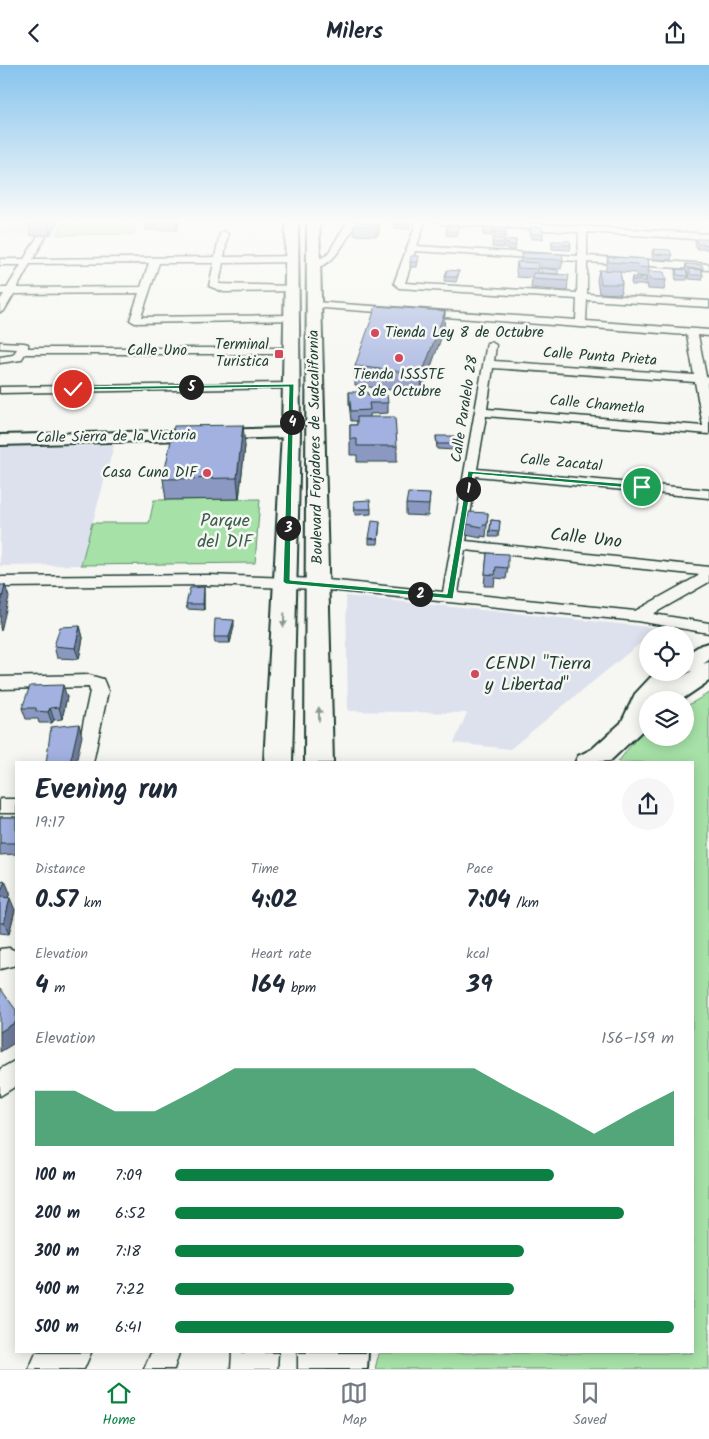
<!DOCTYPE html>
<html lang="en">
<head>
<meta charset="utf-8">
<style>
	:root { --surface:#fff; --page:#f6f6f7; --text:#1f2937; --muted:#747a83; --line:#e0e1e3; --accent:#0b8043 }
	body { margin:0; font-family:Kalam,sans-serif; background:var(--page); color:var(--text); height:100vh; display:flex; flex-direction:column; font-size:19px; white-space:nowrap }
	* { box-sizing:border-box; margin:0 }
	p { font-size:16px; color:var(--muted) }
	.icon { flex:none; width:28px; height:28px; fill:none; stroke:currentColor; stroke-width:2; stroke-linecap:round; stroke-linejoin:round }
	.map { position:relative; flex:1; overflow:hidden }
	.sheet { position:absolute; left:15px; top:696px; width:679px; height:592px; display:flex; flex-direction:column; background:var(--surface); border-radius:0px; box-shadow:0 2px 12px #0003 }
	.sheet>* { flex:none }
	.fabs { position:absolute; left:639px; top:561px; display:grid; gap:10px }
	.fabs a { display:grid; place-items:center; width:55px; height:55px; border-radius:50%; background:var(--surface); box-shadow:0 2px 12px #0003; font-size:25px }
	.pin { position:absolute; display:grid; place-items:center; width:42px; height:42px; color:#fff; margin:-21px; border:2px solid #fff; border-radius:50%; box-shadow:0 1px 5px #0007 }
	.km { position:absolute; width:25px; height:25px; margin:-12px; border-radius:50%; background:#222; color:#fff; font-size:14px; line-height:25px; text-align:center }
	.round { display:grid; place-items:center; flex:none; width:52px; height:52px; border-radius:26px; background:var(--page) }
	.overview { display:flex; align-items:center; justify-content:space-between; height:85px; padding:0 20px }
	h1 { font-size:28px; font-weight:600; line-height:38px }
	.figures { display:grid; grid-template-columns:repeat(3,1fr); gap:8px; height:85px; padding:5px 20px }
	.figures div { display:grid; align-content:center }
	.figures b { font-size:25px; font-weight:600 }
	.figures small { font-size:14px; font-weight:400 }
	.figures p { font-size:14px }
	.chart { height:140px; padding:10px 20px }
	.chart p { display:flex; justify-content:space-between }
	.chart svg { width:100%; height:90px; margin-top:5px; fill:var(--accent); opacity:.7 }
	ul { padding:0 20px; list-style:none; font-size:16px }
	li { display:grid; grid-template-columns:80px 60px 1fr; align-items:center; height:38px }
	li i { height:12px; border-radius:6px; background:var(--accent) }
	header { display:flex; justify-content:space-between; align-items:center; height:65px; padding:0 20px; background:var(--surface); font-size:22px; font-weight:600 }
	.tabs { display:flex; justify-content:space-around; align-items:center; height:70px; border-top:1px solid var(--line); background:var(--surface); font-size:14px; color:var(--muted) }
	.tabs a { display:grid; justify-items:center; gap:2px }
	.tabs .current { color:var(--accent) }
	.map>svg:first-child { display:block }
</style>
</head>
<body>
<header><svg class="icon" aria-label="back" viewBox="0 0 24 24"><path d="M15 5l-7 7 7 7"/></svg>Milers<svg class="icon" aria-label="share" viewBox="0 0 24 24"><path d="M12 15V3M7 8l5-5 5 5M5 13v7h14v-7"/></svg></header>
<div class="map">
<svg width="709" height="1304" viewBox="0 0 709 1304">
	<rect width="100%" height="100%" fill="#f6f6f2"/>
	<filter id="ink" filterUnits="userSpaceOnUse"><feTurbulence type="fractalNoise" baseFrequency=".02" numOctaves="2"/><feDisplacementMap in="SourceGraphic" scale="10" xChannelSelector="R" yChannelSelector="G"/><feConvolveMatrix kernelMatrix="1 2 1 2 8 2 1 2 1" color-interpolation-filters="sRGB"/></filter>
	<g filter="url(#ink)">
		<path fill="#dde1ed" d="M0,156H65L57,170H0Z
			M114,380L81,500L0,501V382Z
			M346,531L659,563L510,684L454,678L467,648L348,646Z"/>
		<path fill="#a6e1a7" stroke="#628f6e" d="M65,156H138L133,169L57,170Z
			M260,434L255,498L81,500L92,458H149L154,435Z
			M709,628V1304H375L379,1288H692V698L618,697L640,669L647,664L648,672H685V642Z"/>
		<g fill="none" stroke-linecap="round" stroke-linejoin="round">
			<g stroke="#1f3d34" stroke-width="3">
				<path id="street" d="M348,156H357C347,173 333,206 310,202V198L327,190Z
					M417,156H425L417,181L578,191L579,167L442,159L438,156H493L709,169V175L587,167V191L709,199V205L587,197V229L709,236V242L587,235L586,256L709,265V271L698,270L706,311L709,312V318H707L709,328V369L486,351L477,404L709,425V433L476,411L466,476L709,502V517L653,549L709,558V568L637,556L318,524L208,520L0,522V512L208,510L318,514L443,527L487,278L491,277L496,280L494,296L694,310L687,270L310,242L309,240L314,237L576,255L577,234L399,223L394,218ZM415,186L578,196L577,228L405,218ZM493,303L695,317L703,361L487,344ZM465,485L700,510L635,546L458,528Z
					M224,166L228,169L224,192L293,191L298,194L293,197L223,198L219,219L292,221L297,224L295,226L224,227L209,221L214,198H159L141,252L292,250L297,253L296,255L135,258L130,255L139,228L14,229L4,246L0,247V235L4,229H0V223H7L21,200H0V194H24L39,169L42,168L46,171L33,194L215,192L220,169ZM149,198L141,222L17,223L30,199Z
					M0,277L24,278L28,279V283H292L297,286L292,289H25L21,295L0,298V292L13,290L17,284L0,283Z
					M292,318L296,319L298,321L296,323L0,328V322Z
					M89,610L103,614L108,626L93,698H75L90,626L89,622L0,624V612Z
					M0,734H16V748H0Z
					M9,883L16,886V900L0,904V884Z
					M16,995V1021L0,1031V1004Z
					M151,1288H179L174,1304H144Z"/>
			</g>
			<g stroke="#1f3d34" stroke-width="4">
				<path id="secondary" d="M291,363L297,364L299,368L297,372L0,380V370Z
					M709,578V595L703,599L709,597V616L681,635H648V660L610,696L575,698L578,691L592,684L621,658L635,629L650,613L657,608H684L682,612L692,606L685,608V590L701,580Z
					M329,1288H368L367,1304H327Z"/>
			</g>
			<g stroke="#1f3d34" stroke-width="4">
				<path id="primary" d="M286,156H298L300,368L292,698H264L282,368Z
					M307,156H319L333,698H305Z"/>
			</g>
			<g stroke="#1f3d34" stroke-width="3">
				<path id="highway" d="M36,1288H91L84,1304H29Z
					M232,1288H278L277,1304H231Z
					M298,1288H344V1304H298Z"/>
			</g>
			<use href="#street" fill="#f6f6f2" fill-rule="evenodd"/>
			<use href="#secondary" fill="#f6f6f2" fill-rule="evenodd"/>
			<use href="#primary" fill="#f6f6f2" fill-rule="evenodd"/>
			<use href="#highway" fill="#f6f6f2" fill-rule="evenodd"/>
		</g>
		<path fill="#8b98c1" stroke="#1f3d34" d="M3,156H58L50,170L31,171L28,157H3Z
			M145,156H180L177,165H146Z
			M410,157V161L409,164L394,163V159Z
			M379,159V167L377,171L354,170V161Z
			M484,162H493L492,171L483,170Z
			M495,162L506,167V172L494,171Z
			M530,162L543,169V174H531L530,166Z
			M458,164L457,171L446,170V166Z
			M493,173L504,174L503,183L492,182Z
			M696,174L709,180L708,184H697L695,178Z
			M506,175H516L515,186L505,183Z
			M552,176L571,180L570,185L552,184Z
			M653,184L672,190L671,195L653,194L652,188Z
			M522,188L563,195L561,204L539,203L538,208L558,209L568,216L567,226L531,223L532,213L517,212L516,206L517,197H520Z
			M608,192L648,194L649,203L648,206L666,215L664,225L648,224L647,218L646,220H632L631,217L632,212L646,214L647,212L636,211V208L620,207L622,219L621,229L599,228L597,215L599,205L606,206V201Z
			M418,196L417,202H410V197Z
			M686,199L703,204L702,207L703,210L702,215L689,214L688,207H687L688,211L687,215H676L675,209L676,204L685,205Z
			M459,206L458,211L456,217L444,216L445,212Z
			M445,246L444,265L421,329L355,320V301Z
			M349,327L368,330L388,338V348L370,349V352L397,381V397H357V390H350V360H357V356H351L349,338Z
			M436,371L455,379V385L437,384Z
			M245,381L239,434L166,435L163,414Z
			M430,429L428,451L406,450V439Z
			M354,436L371,444V449L355,450Z
			M488,448L486,472L481,471V473L466,470L467,459Z
			M491,455L500,456L498,472H489Z
			M380,457L378,479H369V473Z
			M487,488L508,503L506,514L495,513L494,521H484Z
			M204,528V545L187,544L186,539Z
			M80,561L83,573L79,594L57,593L54,581Z
			M234,561L230,578H215L214,572Z
			M67,632L62,654L54,655L52,658H39L38,654H26L22,643Z
			M0,752H16V789L0,790Z
			M5,816L10,828L8,833L15,845L9,869L0,868V817Z"/>
		<path fill="#717c9d" stroke="#1f3d34" d="M48,156H58L50,170L48,158Z
			M176,156H180L177,165Z
			M379,159V167L377,171V162Z
			M445,246L444,265L421,329L422,309Z
			M243,360L245,381L239,434L237,413Z
			M5,520L9,532L1,566L0,563V542Z
			M204,522V545L203,539Z
			M234,555V561L230,578L229,572Z
			M80,561L83,573L79,594L75,583Z
			M63,620L67,632L62,654L59,642Z
			M50,643L54,655L52,658L48,647Z
			M79,659L82,671L76,698H65Z
			M5,816L10,828L4,843L0,834V829Z
			M10,833L15,845L9,869L4,858Z
			M16,957V977L0,987V967Z"/>
		<path fill="#a2b1e0" stroke="#1f3d34" d="M29,156H48V158H28Z
			M395,156H410V157L409,160L394,159Z
			M356,157L379,159L377,162L354,161Z
			M448,160H459L457,166H446Z
			M484,162H493V166H483Z
			M495,162H506V167H495Z
			M530,162H542L543,169H531Z
			M493,173L504,174V178H492Z
			M696,174H707L709,180L698,179Z
			M506,175H516L515,181L505,178Z
			M552,176H570L571,180H552Z
			M653,184L670,185L672,190L654,189Z
			M522,188L562,189L563,195L522,193Z
			M411,191H419L418,197H410Z
			M608,192L648,194L649,203L638,202L637,199L608,197Z
			M517,197L538,198L539,204L518,203Z
			M686,199L702,200L703,204L687,203Z
			M541,203L558,205V209L541,208Z
			M676,204L686,205L688,211L677,210Z
			M689,204L701,205L703,210H691Z
			M447,205L459,206L457,212H445Z
			M599,205L620,206L622,219H601Z
			M648,206L664,207L666,215H650Z
			M533,208L569,210L568,216L532,214Z
			M632,212L646,213L647,216L632,215Z
			M376,241L445,246L422,309L355,301Z
			M349,327H367L368,330H387L388,338H369L370,345L351,346Z
			M357,352H395L397,381H357V374H350V360H357Z
			M243,360L237,413L163,414L174,361Z
			M436,371H454L455,379H437Z
			M408,428L430,429L429,440L406,439Z
			M370,435L371,444H355L354,436Z
			M469,447L488,448L487,460H483L482,462L467,459Z
			M491,455L500,456L499,467L490,466Z
			M372,456L380,457L378,474L369,473Z
			M487,488L508,489V503L496,502L495,510L485,509Z
			M0,520H5L0,542Z
			M204,522L203,539H186L190,523Z
			M215,554L234,555L229,572H214Z
			M80,561L75,583L54,581L60,562Z
			M63,620L59,642L50,643L48,647L36,646V643H22L30,621Z
			M79,659L71,694L65,698H46L51,662Z
			M0,752H16V778H0Z
			M5,816L0,829V817Z
			M0,832L10,833L4,858H0Z
			M0,923L16,945V957L0,967Z"/>
		<defs><path id="oneway-solid" d="M-6-.8H1V-3.2L6.5 0L1 3.2V.8H-6Z" transform="scale(1.25)"/></defs>
		<g fill="#8a9a93">
			<use href="#oneway-solid" transform="translate(284 555) rotate(93)"/>
			<use href="#oneway-solid" transform="translate(319 649) rotate(-91)"/>
		</g>
	</g>
	<linearGradient id="sky" x2="0" y2="1"><stop stop-color="#86c4ed"/><stop offset="0.46" stop-color="#fbfbf9"/><stop offset="1" stop-color="#fbfbf9" stop-opacity="0"/></linearGradient>
	<rect width="709" height="339" fill="url(#sky)"/>
	<path fill="#0b8043" stroke="#fff" d="M294,319L290,515L447,529L468,406L642,420L645,422L642,424L473,409L453,534L286,519L283,517L289,322L73,325L70,324L73,322Z"/>
	<g fill="#d1495b" stroke="#f6f6f2" stroke-width="2">
		<circle cx="375" cy="268" r="5"/>
		<rect x="274" y="284" width="10" height="10" rx="2.5"/>
		<circle cx="399" cy="293" r="5"/>
		<circle cx="207" cy="408" r="5"/>
		<circle cx="475" cy="609" r="5"/>
	</g>
	<g text-anchor="middle" dominant-baseline="central" stroke-width="5" stroke-linejoin="round" paint-order="stroke">
		<g font-size="15" fill="#1f3d34" stroke="#f6f6f2" text-anchor="end">
			<text x="385" y="268" text-anchor="start">Tienda Ley 8 de Octubre</text>
			<text x="269" y="280">Terminal<tspan x="269" dy="17">Turistica</tspan></text>
			<text x="399" y="310" text-anchor="middle">Tienda ISSSTE<tspan x="399" dy="17">8 de Octubre</tspan></text>
			<text x="197" y="408">Casa Cuna DIF</text>
		</g>
		<g font-size="15" fill="#1f3d34" stroke="#f6f6f2">
			<text x="157" y="286">Calle Uno</text>
			<text transform="translate(600 292) rotate(4)">Calle Punta Prieta</text>
			<text transform="translate(597 340) rotate(5)">Calle Chametla</text>
			<text transform="translate(465 344) rotate(-81)">Calle Paralelo 28</text>
			<text transform="translate(116 372) rotate(-1)">Calle Sierra de la Victoria</text>
			<text transform="translate(316 382) rotate(-91)">Boulevard Forjadores de Sudcalifornia</text>
			<text transform="translate(561 398) rotate(5)">Calle Zacatal</text>
		</g>
		<g font-size="18" fill="#3a5e4b" stroke="#f6f6f2">
			<text x="225" y="456">Parque<tspan x="225" dy="21">del DIF</tspan></text>
		</g>
		<g font-size="18" fill="#1f3d34" stroke="#f6f6f2">
			<text transform="translate(586 474) rotate(6)">Calle Uno</text>
		</g>
		<g font-size="18" fill="#1f3d34" stroke="#f6f6f2" text-anchor="start">
			<text x="485" y="599">CENDI "Tierra<tspan x="485" dy="21">y Libertad"</tspan></text>
		</g>
	</g>
</svg>
<div class="fabs">
<a><svg class="icon" aria-label="locate" viewBox="0 0 24 24"><circle cx="12" cy="12" r="6"/><path d="M12 2v4M12 18v4M2 12h4M18 12h4"/></svg></a>
<a><svg class="icon" aria-label="layers" viewBox="0 0 24 24"><path d="M12 4l9 5-9 5-9-5zM3 14l9 5 9-5"/></svg></a>
</div>
<div class="pin" style="left:642px;top:422px;background:#1e9e55"><svg class="icon" aria-label="arrive" viewBox="0 0 24 24"><path d="M6 21V4h12l-3 4 3 4H6"/></svg></div>
<div class="pin" style="left:73px;top:324px;background:#d93025"><svg class="icon" aria-label="check" viewBox="0 0 24 24"><path d="M5 12l5 5 9-10"/></svg></div>
<b class="km" style="left:468px;top:424px">1</b>
<b class="km" style="left:420px;top:529px">2</b>
<b class="km" style="left:288px;top:463px">3</b>
<b class="km" style="left:292px;top:357px">4</b>
<b class="km" style="left:191px;top:322px">5</b>
<section class="sheet">
<div class="overview"><div><h1>Evening run</h1><p>19:17</p></div><a class="round"><svg class="icon" aria-label="share" viewBox="0 0 24 24"><path d="M12 15V3M7 8l5-5 5 5M5 13v7h14v-7"/></svg></a></div>
<div class="figures">
<div><p>Distance</p><b>0.57<small> km</small></b></div>
<div><p>Time</p><b>4:02</b></div>
<div><p>Pace</p><b>7:04<small> /km</small></b></div>
</div>
<div class="figures">
<div><p>Elevation</p><b>4<small> m</small></b></div>
<div><p>Heart rate</p><b>164<small> bpm</small></b></div>
<div><p>kcal</p><b>39</b></div>
</div>
<div class="chart"><p><span>Elevation</span>156–159 m</p>
<svg viewBox="0 0 160 44" preserveAspectRatio="none"><path d="M0 44V17L10 17L20 27L30 27L40 17L50 6L60 6L70 6L80 6L90 6L100 6L110 6L120 17L130 27L140 38L150 27L160 17V44z"/></svg>
</div>
<ul>
<li><b>100 m</b>7:09<i style="width:76%"></i></li>
<li><b>200 m</b>6:52<i style="width:90%"></i></li>
<li><b>300 m</b>7:18<i style="width:70%"></i></li>
<li><b>400 m</b>7:22<i style="width:68%"></i></li>
<li><b>500 m</b>6:41<i style="width:100%"></i></li>
</ul>
</section>
</div>
<nav class="tabs">
<a class="current"><svg class="icon" aria-label="home" viewBox="0 0 24 24"><path d="M3 11l9-7 9 7M6 9v11h12V9"/></svg>Home</a>
<a><svg class="icon" aria-label="map" viewBox="0 0 24 24"><path d="M3 6l6-2 6 2 6-2v14l-6 2-6-2-6 2zM9 4v14M15 6v14"/></svg>Map</a>
<a><svg class="icon" aria-label="saved" viewBox="0 0 24 24"><path d="M7 4h10v16l-5-4-5 4z"/></svg>Saved</a>
</nav>
</body>
</html>
